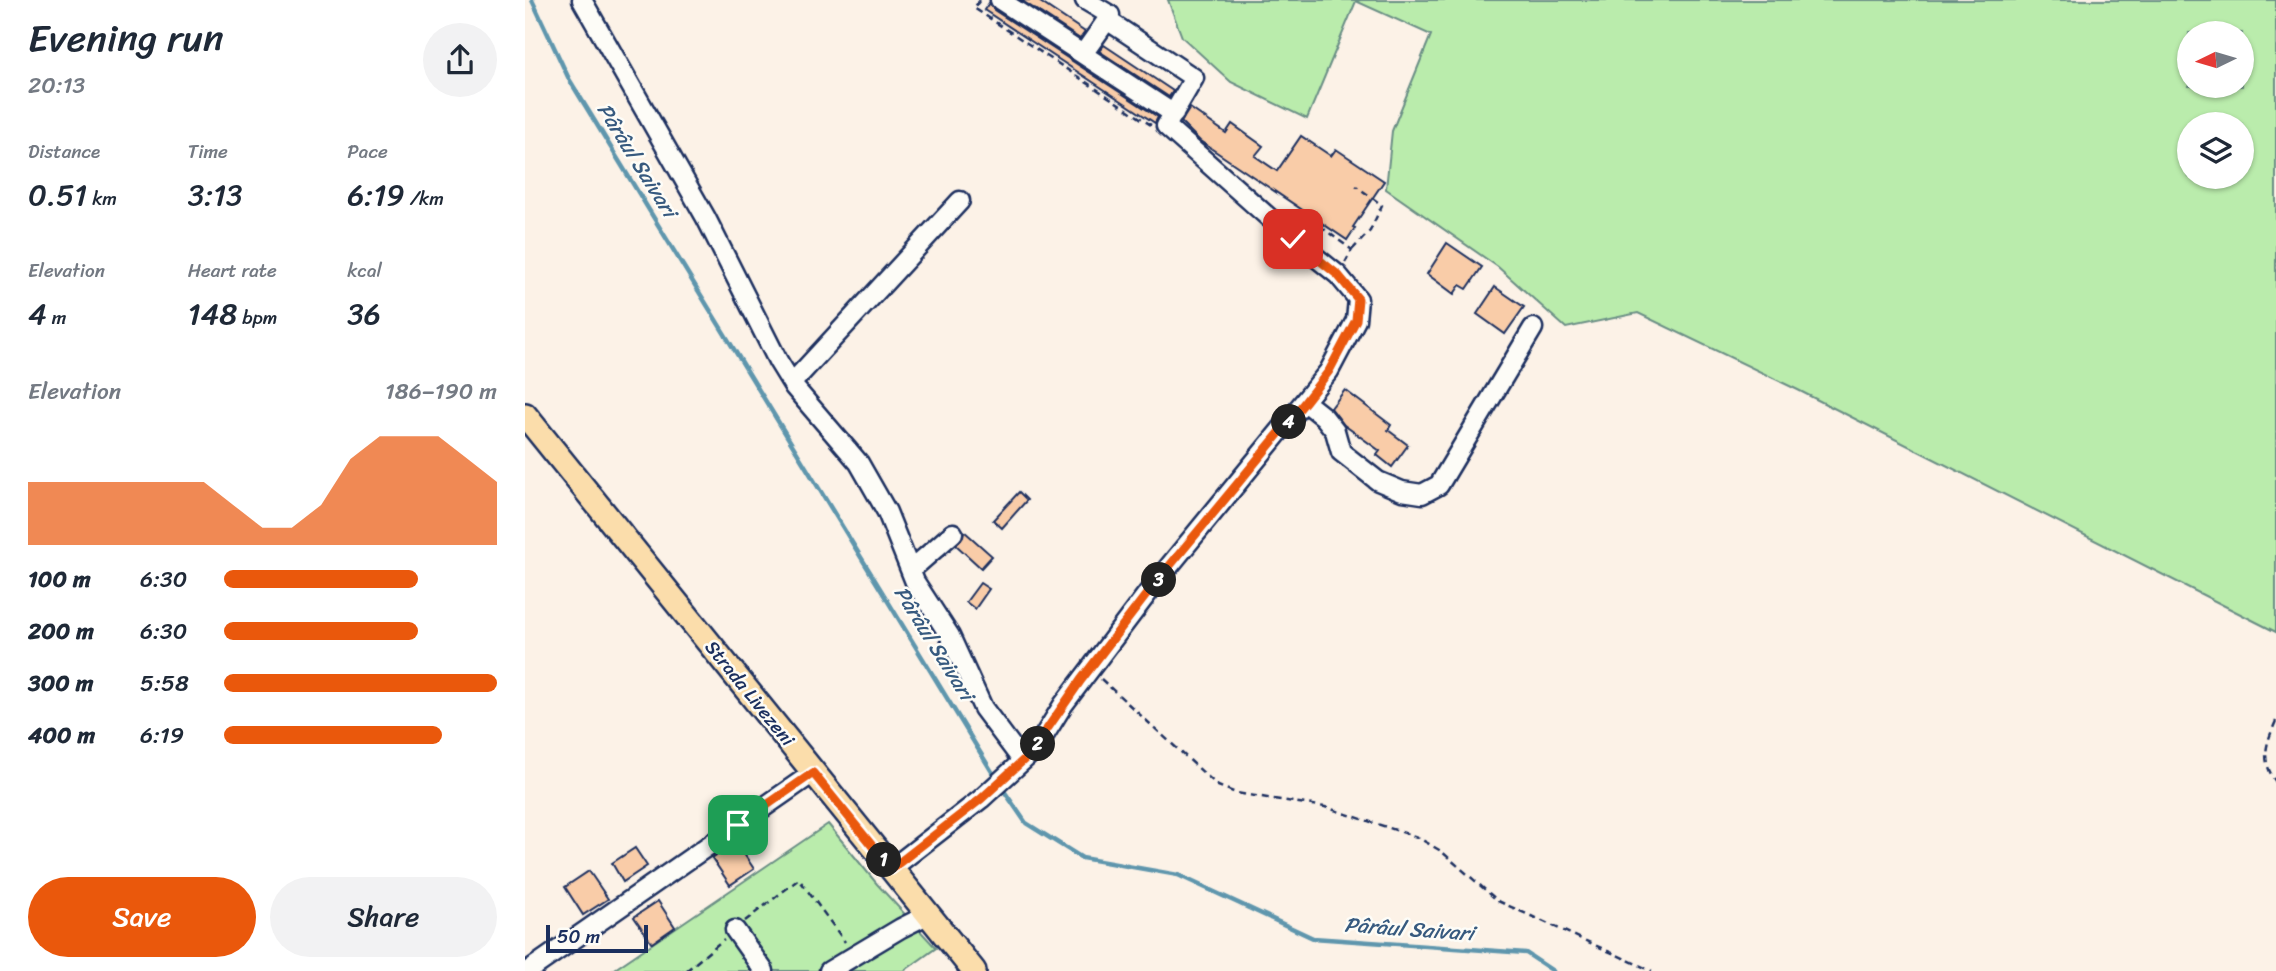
<!DOCTYPE html>
<html lang="en">
<head>
<meta charset="utf-8">
<style>
	:root { --surface:#fff; --page:#f2f2f3; --text:#1f2937; --muted:#747a83; --accent:#ea580c }
	body { margin:0; font-family:Sriracha,sans-serif; background:var(--page); color:var(--text); height:100vh; display:flex; flex-direction:column; font-size:26px; white-space:nowrap }
	* { box-sizing:border-box; margin:0 }
	p { font-size:23px; color:var(--muted) }
	.icon { flex:none; width:38px; height:38px; fill:none; stroke:currentColor; stroke-width:2; stroke-linecap:round; stroke-linejoin:round }
	.map { position:relative; flex:1; overflow:hidden }
	.panel { display:flex; flex-direction:column; background:var(--surface); width:525px }
	.panel>* { flex:none }
	.needle { width:46px; rotate:265deg }
	.tools { position:absolute; left:1652px; top:21px; display:grid; gap:14px }
	.tools a { display:grid; place-items:center; width:77px; height:77px; border-radius:50%; background:var(--surface); box-shadow:0 2px 5px #0004; font-size:35px }
	.scale { position:absolute; left:21px; bottom:18px; width:102px; box-sizing:border-box; padding-left:7px; border:4px solid #1b2f5e; border-top:0; font-size:19px; line-height:24px; white-space:nowrap; color:#1b2f5e; -webkit-text-stroke:5px #fdfcf7; paint-order:stroke }
	.pin { position:absolute; display:grid; place-items:center; width:60px; height:60px; color:#fff; margin:-30px; border-radius:14px; box-shadow:0 4px 10px #0006 }
	.km { position:absolute; width:35px; height:35px; margin:-18px; border-radius:50%; background:#222; color:#fff; font-size:19px; line-height:35px; text-align:center }
	.round { display:grid; place-items:center; flex:none; width:74px; height:74px; border-radius:37px; background:var(--page) }
	.overview { display:flex; align-items:center; justify-content:space-between; height:119px; padding:0 28px }
	h1 { font-size:38px; font-weight:600; line-height:52px }
	.figures { display:grid; grid-template-columns:repeat(3,1fr); gap:10px; height:119px; padding:7px 28px }
	.figures div { display:grid; align-content:center }
	.figures b { font-size:30px; font-weight:600 }
	.figures small { font-size:19px; font-weight:400 }
	.figures p { font-size:19px }
	.chart { height:196px; padding:14px 28px }
	.chart p { display:flex; justify-content:space-between }
	.chart svg { width:100%; height:126px; margin-top:7px; fill:var(--accent); opacity:.7 }
	.button { display:flex; gap:14px; margin-top:auto; padding:14px 28px }
	.button a { flex:1; height:80px; border-radius:42px; background:var(--accent); color:#fff; font-size:28px; font-weight:600; line-height:80px; text-align:center }
	.button a+a { background:var(--page); color:var(--text) }
	ul { padding:0 28px; list-style:none; font-size:23px }
	li { display:grid; grid-template-columns:112px 84px 1fr; align-items:center; height:52px }
	li i { height:18px; border-radius:9px; background:var(--accent) }
	main { display:flex; flex:1; min-height:0 }
	.map>svg:first-child { display:block }
</style>
</head>
<body>
<main>
<section class="panel">
<div class="overview"><div><h1>Evening run</h1><p>20:13</p></div><a class="round"><svg class="icon" aria-label="share" viewBox="0 0 24 24"><path d="M12 15V3M7 8l5-5 5 5M5 13v7h14v-7"/></svg></a></div>
<div class="figures">
<div><p>Distance</p><b>0.51<small> km</small></b></div>
<div><p>Time</p><b>3:13</b></div>
<div><p>Pace</p><b>6:19<small> /km</small></b></div>
</div>
<div class="figures">
<div><p>Elevation</p><b>4<small> m</small></b></div>
<div><p>Heart rate</p><b>148<small> bpm</small></b></div>
<div><p>kcal</p><b>36</b></div>
</div>
<div class="chart"><p><span>Elevation</span>186–190 m</p>
<svg viewBox="0 0 160 44" preserveAspectRatio="none"><path d="M0 44V22L10 22L20 22L30 22L40 22L50 22L60 22L70 30L80 38L90 38L100 30L110 14L120 6L130 6L140 6L150 14L160 22V44z"/></svg>
</div>
<ul>
<li><b>100 m</b>6:30<i style="width:71%"></i></li>
<li><b>200 m</b>6:30<i style="width:71%"></i></li>
<li><b>300 m</b>5:58<i style="width:100%"></i></li>
<li><b>400 m</b>6:19<i style="width:80%"></i></li>
</ul>
<div class="button"><a>Save</a><a>Share</a></div>
</section>
<div class="map">
<svg width="1751" height="971" viewBox="0 0 1751 971">
	<rect width="100%" height="100%" fill="#fcf2e7"/>
	<filter id="ink" filterUnits="userSpaceOnUse"><feTurbulence type="fractalNoise" baseFrequency=".0143" numOctaves="2"/><feDisplacementMap in="SourceGraphic" scale="14" xChannelSelector="R" yChannelSelector="G"/><feConvolveMatrix kernelMatrix="1 2 1 2 8 2 1 2 1" color-interpolation-filters="sRGB"/></filter>
	<g filter="url(#ink)">
		<path fill="#baecac" stroke="#6a8e85" stroke-width="2" fill-rule="evenodd" d="M643,0H1751V632L1273,390L1113,313L1041,328L973,267L861,189L867,131L906,35L831,1L782,119L706,82L657,37ZM1664,33H1717V86H1664ZM1664,124H1717V177H1664Z
			M303,824L352,884L411,948L379,971H87Z"/>
		<g fill="none" stroke-linecap="round" stroke-linejoin="round">
			<path stroke="#5e96ad" stroke-width="4.5" d="M7,0L44,79L472,780
				M477,788L501,823L557,858L653,875L788,938L1001,953L1028,971"/>
		</g>
		<path fill="#f9cca8" stroke="#1b2f5e" stroke-width="2" d="M496,0H512L560,32L555,39Z
			M464,3L469,10L633,117L630,123L459,10Z
			M579,45L648,91L644,97L574,51Z
			M665,108L701,133L707,124L738,146L730,156L752,171L776,136L806,156L811,149L859,181L828,227L830,228L822,240L675,141L656,122Z
			M922,243L957,267L942,289L935,285L929,294L902,274Z
			M970,287L999,307L980,334L952,314Z
			M820,390L866,425L863,430L883,445L867,467L852,455L855,451L819,425L806,408Z
			M494,492L502,500L477,528L468,520Z
			M439,531L467,556L456,568L431,545L438,537Z
			M455,583L464,589L450,609L441,602Z
			M211,842L229,869L205,885L187,858Z
			M110,848L122,866L98,882L87,863Z
			M64,871L83,899L58,915L40,887Z
			M133,901L150,927L127,943L109,917Z"/>
		<g fill="none" stroke-linecap="round" stroke-linejoin="round">
			<g stroke="#1b2f5e" stroke-width="23">
				<path id="minor" d="M57,0L181,218L253,361L269,387L334,463L362,512L390,582L425,636L458,708L497,760
					M475,0L649,114
					M560,0L585,15L582,20
					M267,383L435,201
					M780,402L799,417L810,431L816,452L853,481L877,491L897,494L914,485L1008,328
					M387,569L428,533
					M366,869L456,799L504,755L517,739L538,705L628,586L804,371L831,320L833,299L813,275L768,239L641,126L669,78L582,20L558,54
					M210,930L239,971
					M3,971L288,773
					M304,971L376,928L404,914"/>
			</g>
			<g stroke="#1b2f5e" stroke-width="28">
				<path id="major" d="M0,415L449,971"/>
			</g>
			<path stroke="#1b2f5e" stroke-width="2.5" stroke-dasharray="7 5" stroke-linecap="butt" d="M455,0L449,8L626,125
				M795,226L827,250L820,263
				M827,250L845,231L857,205L831,186
				M576,679L693,786L711,793L800,807L892,837L916,851L973,901L1127,971
				M1751,721C1741,744 1735,760 1751,782
				M220,921L274,879L320,942
				M161,971L199,939"/>
			<use href="#minor" stroke="#fdfcf7" stroke-width="18"/>
			<use href="#major" stroke="#fbddab" stroke-width="23"/>
		</g>
	</g>
	<g fill="none" stroke-linecap="round" stroke-linejoin="round" filter="url(#ink)">
		<g stroke="#fff" stroke-width="14">
			<path id="route" d="M213,825L288,773L366,869L456,799L504,755L556,680L628,586L780,402L804,371L831,320L833,299L813,275L768,239"/>
		</g>
		<use href="#route" stroke="#ea580c" stroke-width="9"/>
	</g>
	<g text-anchor="middle" dominant-baseline="central" stroke-width="5" stroke-linejoin="round" paint-order="stroke">
		<g font-size="19" fill="#1b2f5e" stroke="#fdfcf7">
			<text transform="translate(225 693) rotate(51)">Strada Livezeni</text>
		</g>
		<g font-size="21" font-style="italic" fill="#375a7f" stroke="#fdfcf7">
			<text transform="translate(112 160) rotate(58)">Pârâul Saivari</text>
			<text transform="translate(409 643) rotate(58)">Pârâul Saivari</text>
			<text transform="translate(884 929) rotate(4)">Pârâul Saivari</text>
		</g>
	</g>
</svg>
<div class="tools">
<a><svg class="needle" viewBox="-14 -14 28 28"><path d="M0-13l5 13h-10z" fill="#e53935"/><path d="M0 13l5-13h-10z" fill="#747a83"/></svg></a>
<a><svg class="icon" aria-label="layers" viewBox="0 0 24 24"><path d="M12 4l9 5-9 5-9-5zM3 14l9 5 9-5"/></svg></a>
</div>
<div class="scale">50 m</div>
<div class="pin" style="left:213px;top:825px;background:#1e9e55"><svg class="icon" aria-label="arrive" viewBox="0 0 24 24"><path d="M6 21V4h12l-3 4 3 4H6"/></svg></div>
<div class="pin" style="left:768px;top:239px;background:#d93025"><svg class="icon" aria-label="check" viewBox="0 0 24 24"><path d="M5 12l5 5 9-10"/></svg></div>
<b class="km" style="left:359px;top:860px">1</b>
<b class="km" style="left:513px;top:744px">2</b>
<b class="km" style="left:634px;top:580px">3</b>
<b class="km" style="left:764px;top:422px">4</b>
</div>
</main>
</body>
</html>
